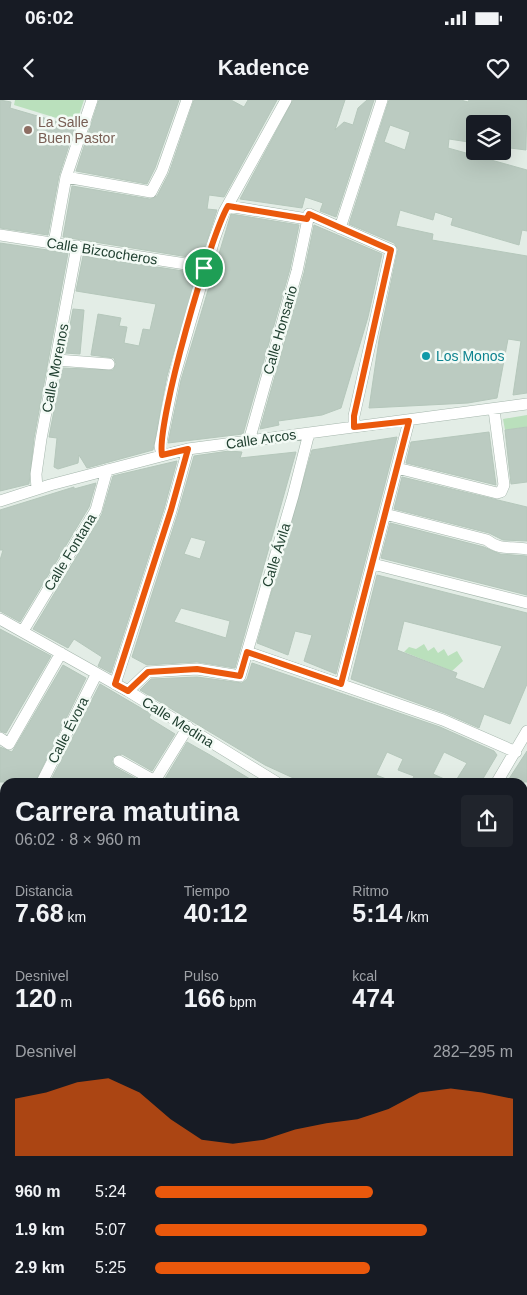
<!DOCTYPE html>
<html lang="es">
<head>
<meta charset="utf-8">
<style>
	:root { --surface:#171b24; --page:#20242c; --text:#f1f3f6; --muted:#9ea1a6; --accent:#ea580c }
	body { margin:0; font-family:Arial,sans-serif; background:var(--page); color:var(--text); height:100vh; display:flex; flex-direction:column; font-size:19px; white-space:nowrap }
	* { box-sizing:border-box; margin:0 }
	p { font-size:16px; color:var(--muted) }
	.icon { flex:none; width:28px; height:28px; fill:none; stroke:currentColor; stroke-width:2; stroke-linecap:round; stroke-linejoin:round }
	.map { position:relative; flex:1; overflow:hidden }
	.details { position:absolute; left:0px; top:678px; width:528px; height:518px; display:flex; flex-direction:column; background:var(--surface); border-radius:15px 15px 0 0; box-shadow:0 5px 20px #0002 }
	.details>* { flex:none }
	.tools { position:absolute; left:466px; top:15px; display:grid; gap:10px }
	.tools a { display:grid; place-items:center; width:45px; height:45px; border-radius:5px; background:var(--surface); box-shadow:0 5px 20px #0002; font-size:25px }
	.pin { position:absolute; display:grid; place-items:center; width:42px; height:42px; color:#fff; margin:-21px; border:2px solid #fff; border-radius:50%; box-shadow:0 1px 5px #0007 }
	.round { display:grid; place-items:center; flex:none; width:52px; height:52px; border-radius:5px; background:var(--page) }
	.overview { display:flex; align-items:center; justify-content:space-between; height:85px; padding:0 15px }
	h1 { font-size:28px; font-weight:700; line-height:38px }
	.stats { display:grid; grid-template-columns:repeat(3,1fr); gap:8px; height:85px; padding:5px 15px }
	.stats div { display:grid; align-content:center }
	.stats b { font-size:25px; font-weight:700 }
	.stats small { font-size:14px; font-weight:400 }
	.stats p { font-size:14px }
	.chart { height:140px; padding:10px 15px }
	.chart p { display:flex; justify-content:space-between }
	.chart svg { width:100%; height:90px; margin-top:5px; fill:var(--accent); opacity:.7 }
	ul { padding:0 15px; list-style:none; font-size:16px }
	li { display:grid; grid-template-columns:80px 60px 1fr; align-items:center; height:38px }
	li i { height:12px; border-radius:6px; background:var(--accent) }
	.status { display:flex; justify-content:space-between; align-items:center; height:35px; padding:0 25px; background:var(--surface); direction:ltr }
	.status svg { height:14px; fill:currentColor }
	header { display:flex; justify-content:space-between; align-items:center; height:65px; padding:0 15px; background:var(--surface); font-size:22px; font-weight:700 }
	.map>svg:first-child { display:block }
</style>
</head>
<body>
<div class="status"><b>06:02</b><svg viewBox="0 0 49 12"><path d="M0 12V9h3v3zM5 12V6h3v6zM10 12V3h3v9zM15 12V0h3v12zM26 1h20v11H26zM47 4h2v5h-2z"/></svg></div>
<header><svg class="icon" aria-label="back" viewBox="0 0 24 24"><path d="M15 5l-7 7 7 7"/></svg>Kadence<svg class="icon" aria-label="heart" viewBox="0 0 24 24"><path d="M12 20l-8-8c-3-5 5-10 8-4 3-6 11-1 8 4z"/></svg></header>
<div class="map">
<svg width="527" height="1195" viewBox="0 0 527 1195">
	<rect width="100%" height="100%" fill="#e3ede6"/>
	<path fill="#bae0bc" d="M15,0H84L76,24L14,5Z
		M527,315V327L505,330L503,319Z
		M424,544L428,551L434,547L438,553L444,549L448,556L457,551L463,561L452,571L404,552L409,547L416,549Z"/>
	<path fill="#bbcbc1" stroke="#b5c7bb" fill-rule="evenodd" d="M0,0L11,2L10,8L75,27L59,76L48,135L0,128Z
		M99,0H179L155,68L147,84L76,71Z
		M194,0H231L244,7L248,0H277L224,97L209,95L207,109L217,110L201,159L63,137L72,86L150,99L157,96L169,73Z
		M293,0H345L335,30L344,22L353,25L358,8L367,0H374L336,117L320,111L323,103L305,97L302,108L240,99Z
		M389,0H461L468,2L469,0H527L526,50L502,47V24H475V43L449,39L448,48L527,70V131L522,130L519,145L451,125L453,118L435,112L433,120L400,110L396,126L433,134L432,140L527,156V293L513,295L521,241L508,239L497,298L468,303L369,308L379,240L398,149L394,143L349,124ZM390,25L410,32L405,50L384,42Z
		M231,114L299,125L290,169L243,334L168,343L181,280Z
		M314,125L382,154L368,217L341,308L322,315L278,321L279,325L260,329L304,173Z
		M0,143L68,153L34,338L29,384L0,391Z
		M83,156L197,173L167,276L153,350L87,368L79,355L78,363L58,369L54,367L57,338L49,337L62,268L113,270L116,264L114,258L91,255L98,214L121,218L119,226L127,227L124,243L139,246L143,229L150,230L156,204L76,191Z
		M73,209L84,210L80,254L65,253Z
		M527,327V382L511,384L505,330Z
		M489,332L496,385L406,363L411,342Z
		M397,337L336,574L304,561L312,535L295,531L288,555L257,543L312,350Z
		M229,351L242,352L240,358L296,352L235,568L197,562L147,565L132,557L178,413L194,356ZM191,437L206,441L200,459L184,454ZM181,508L230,521L226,538L174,522Z
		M177,361L164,409L111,573L98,566L102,557L74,539L68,548L33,529L102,414L113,376Z
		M402,377L527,407V441L503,440L489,433L394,409Z
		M96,383L89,407L20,522L0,511V460L3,450H0V410L74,387V389Z
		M390,423L484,447L500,454L527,456V495L381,458Z
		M377,475L527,513V584L510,624L484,614L479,628L445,613L351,579ZM404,521L502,546L484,589L455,578L457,573L397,550Z
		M0,529L51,556L6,633L0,631Z
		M252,563L440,627L494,651L497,655L481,682H455L467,663L444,652L433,674L451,682H411L414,676L398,670L403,659L387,652L376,675L394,682H302L265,665L140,590L151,579L197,577L242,583L247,579Z
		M63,565L86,578L35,682H0V647L12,652Z
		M100,584L151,614L149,618L175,634L152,671L122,654L113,657L112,662L115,667L142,682H50Z
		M187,642L210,655L255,682H163Z
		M527,651V682H507Z"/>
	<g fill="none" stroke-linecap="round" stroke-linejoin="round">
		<g stroke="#a5b6ac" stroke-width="12">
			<path id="minor" d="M66,77L151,92L162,71L187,0
				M228,106L307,119
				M340,128L382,0
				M0,135L205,167
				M54,143L66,77L92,0
				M57,260L109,264
				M249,341L297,171L309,114L391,150L354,316V327
				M162,355L160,346L174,278L214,140L224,112L286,0
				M397,368L497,393L501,392L504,385L494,310
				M37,389L36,374L41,339L77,146
				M0,401L50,385L188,349L527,304
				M385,414L487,440C500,451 512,446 527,449
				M373,464L527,503
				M0,519L128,591L276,682
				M23,531L96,410L107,370
				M247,552L443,620L516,652
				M115,584L171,411L188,349
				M341,584L409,321
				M128,591L148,572L197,569L240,576L293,396L309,333
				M0,638L9,644L61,553
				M119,661L155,681
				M42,682L94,579
				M154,682L188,627
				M497,682L527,631
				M0,720L5,722
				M0,769L5,761
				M522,790L527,793
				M0,855L5,856
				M522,866L527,857
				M522,926L527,928
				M0,933L5,938
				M522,983L527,973
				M0,1077L5,1068
				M522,1106L527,1109
				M522,1120L527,1124
				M304,1190L310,1195
				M450,1190L456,1195
				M72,1195L76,1190
				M195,1195L198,1190
				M354,1195L358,1190"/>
		</g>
		<use href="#minor" stroke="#fff" stroke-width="11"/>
	</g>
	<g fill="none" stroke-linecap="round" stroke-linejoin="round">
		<g stroke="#fff" stroke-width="10">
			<path id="route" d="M228,106L307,119L309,114L391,150L354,316V327L409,321L341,584L247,552L240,576L197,569L148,572L128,591L115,584L171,410L188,349L162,355C156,323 210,136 228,106Z"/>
		</g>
		<use href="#route" stroke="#ea580c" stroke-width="6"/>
	</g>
	<circle fill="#8d6e63" stroke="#f3faf5" stroke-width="2" cx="28" cy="30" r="5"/>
	<circle fill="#0f9aa8" stroke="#f3faf5" stroke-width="2" cx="426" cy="256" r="5"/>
	<g text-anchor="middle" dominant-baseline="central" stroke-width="5" stroke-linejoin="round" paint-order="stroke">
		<g font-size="14" fill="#785e54" stroke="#f3faf5" text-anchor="start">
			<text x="38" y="22">La Salle<tspan x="38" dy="16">Buen Pastor</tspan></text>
		</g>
		<g font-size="14" fill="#214031" stroke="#f3faf5">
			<text transform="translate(102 151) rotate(9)">Calle Bizcocheros</text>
			<text transform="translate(280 230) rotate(-74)">Calle Honsario</text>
			<text transform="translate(55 268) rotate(-79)">Calle Morenos</text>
			<text transform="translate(261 339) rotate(-8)">Calle Arcos</text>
			<text transform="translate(70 452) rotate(-59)">Calle Fontana</text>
			<text transform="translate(276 455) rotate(-73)">Calle Ávila</text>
			<text transform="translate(178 622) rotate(32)">Calle Medina</text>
			<text transform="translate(68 630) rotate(-63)">Calle Évora</text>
		</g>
		<g font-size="14" fill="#0d838f" stroke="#f3faf5" text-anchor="start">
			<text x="436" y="256">Los Monos</text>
		</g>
	</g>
</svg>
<div class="tools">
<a><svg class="icon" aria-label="layers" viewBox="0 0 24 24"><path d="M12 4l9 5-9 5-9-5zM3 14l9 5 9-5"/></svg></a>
</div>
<div class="pin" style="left:204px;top:168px;background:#1e9e55"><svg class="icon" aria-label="arrive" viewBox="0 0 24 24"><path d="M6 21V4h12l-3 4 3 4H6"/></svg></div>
<section class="details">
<div class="overview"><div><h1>Carrera matutina</h1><p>06:02 · 8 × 960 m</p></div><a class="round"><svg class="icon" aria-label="share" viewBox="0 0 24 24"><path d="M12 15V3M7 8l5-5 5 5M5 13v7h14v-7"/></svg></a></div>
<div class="stats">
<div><p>Distancia</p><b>7.68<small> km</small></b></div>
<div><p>Tiempo</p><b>40:12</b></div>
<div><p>Ritmo</p><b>5:14<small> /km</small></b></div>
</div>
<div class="stats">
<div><p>Desnivel</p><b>120<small> m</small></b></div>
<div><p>Pulso</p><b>166<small> bpm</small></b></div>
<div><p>kcal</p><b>474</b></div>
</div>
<div class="chart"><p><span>Desnivel</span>282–295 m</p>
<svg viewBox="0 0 160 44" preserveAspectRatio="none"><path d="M0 44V16L10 13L20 8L30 6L40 13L50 26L60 36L70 38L80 36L90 31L100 28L110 26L120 21L130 13L140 11L150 13L160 16V44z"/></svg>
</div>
<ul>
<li><b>960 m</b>5:24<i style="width:61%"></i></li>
<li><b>1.9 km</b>5:07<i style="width:76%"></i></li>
<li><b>2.9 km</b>5:25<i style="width:60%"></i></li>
</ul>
</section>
</div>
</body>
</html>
